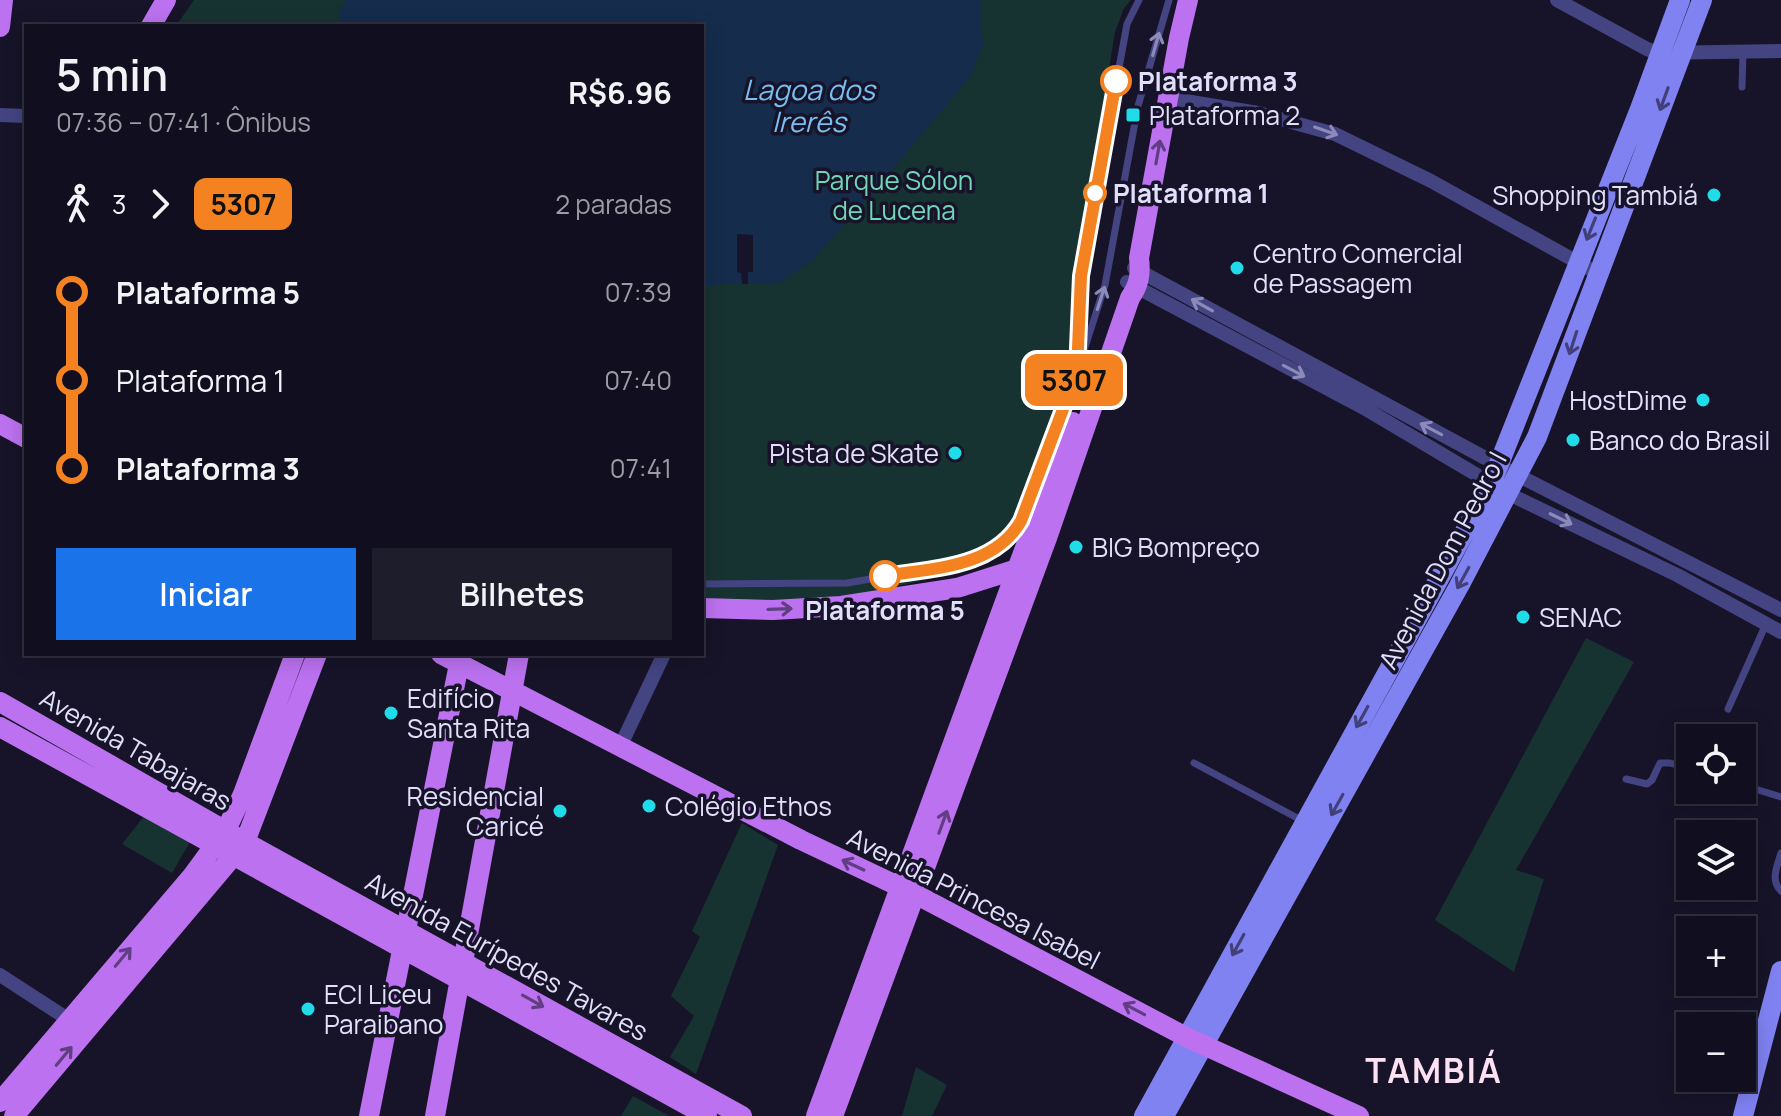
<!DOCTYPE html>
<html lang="pt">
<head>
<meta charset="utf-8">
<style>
  body { margin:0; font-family:Manrope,sans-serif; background:#1e1d2c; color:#f1f3f6; height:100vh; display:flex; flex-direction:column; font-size:30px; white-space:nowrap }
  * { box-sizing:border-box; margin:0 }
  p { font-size:26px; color:#9c9ca4 }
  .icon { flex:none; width:44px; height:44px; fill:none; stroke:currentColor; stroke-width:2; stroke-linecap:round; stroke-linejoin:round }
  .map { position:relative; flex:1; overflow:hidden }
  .panel { position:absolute; left:24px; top:24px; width:680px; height:632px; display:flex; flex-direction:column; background:#110f1f; border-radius:0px; box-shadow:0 4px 20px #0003,0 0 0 2px #302f3d }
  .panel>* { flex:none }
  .badge { padding:0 16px; border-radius:12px; font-size:28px; line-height:52px }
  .buttons { position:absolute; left:1676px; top:724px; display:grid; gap:16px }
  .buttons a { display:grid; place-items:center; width:80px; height:80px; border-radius:0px; background:#110f1f; box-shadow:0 4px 20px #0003,0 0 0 2px #302f3d; font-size:40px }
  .map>.badge { position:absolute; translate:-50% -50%; box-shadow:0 0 0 4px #fff }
  .legs { display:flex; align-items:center; gap:12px; height:88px; padding:0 32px; font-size:26px }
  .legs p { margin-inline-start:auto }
  .headline { display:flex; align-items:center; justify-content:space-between; height:136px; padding:0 32px }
  h1 { font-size:44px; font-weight:600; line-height:60px }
  .cta { display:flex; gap:16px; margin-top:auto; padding:16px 32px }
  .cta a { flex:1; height:92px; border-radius:0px; background:#1a73e8; color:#fff; font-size:32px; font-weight:600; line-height:92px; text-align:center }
  .cta a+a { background:#1e1d2c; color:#f1f3f6 }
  ul { padding:0 32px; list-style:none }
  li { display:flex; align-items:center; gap:28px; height:88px; font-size:30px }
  li i { display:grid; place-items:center; width:12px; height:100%; margin:0 10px; background:currentColor }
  li i::after { content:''; width:20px; height:20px; margin:-10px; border:6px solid; border-radius:50%; background:#110f1f }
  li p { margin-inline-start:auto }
  li:first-child i { background:linear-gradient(#0000 50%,currentColor 0) }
  li:last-child i { background:linear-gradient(currentColor 50%,#0000 0) }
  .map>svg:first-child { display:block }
</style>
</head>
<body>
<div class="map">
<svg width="1781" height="1116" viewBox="0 0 1781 1116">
  <rect width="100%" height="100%" fill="#171429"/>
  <!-- green -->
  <path fill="#173331" d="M194,0H1131L1124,8L1115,32L1081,238L1080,345L1007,543L970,570L843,598L753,601L702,598V26H176Z
    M1586,638L1634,662L1516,870L1544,879L1514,972L1435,920Z
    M145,815L190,842L172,873L122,844Z
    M742,823L778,845L696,1074L670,1057L694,1016L671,996L700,937L692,931Z
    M916,1067L947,1085L932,1116H902Z
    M633,1096L669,1116H621Z"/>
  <!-- water -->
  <path fill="#152c4c" d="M346,0H980C985,16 976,24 984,43L969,78L871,195L811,262L777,284L727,283L702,287V26H340V11Z"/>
  <!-- pier -->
  <path fill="#171429" d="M737,234L753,235V272H748V284H742L741,273L737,272Z"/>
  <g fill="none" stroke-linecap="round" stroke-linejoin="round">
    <!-- lane -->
    <path stroke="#444483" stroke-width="7" d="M1742,87L1743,51
      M1077,362L1081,276L1127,24L1139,0
      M702,584L847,583L970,562L1003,544L1013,535L1021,521L1077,372L1105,285L1138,106L1169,0
      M1728,709L1766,624
      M1194,763L1303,821
      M1626,779L1647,784L1652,780L1660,763H1670L1690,769
      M1742,785L1781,797
      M1781,853C1777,867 1770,880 1781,891"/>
    <!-- street -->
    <path stroke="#444483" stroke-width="14" d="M1557,0L1647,49L1659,53L1781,51
      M1167,98L1258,113L1335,134L1431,181L1597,273
      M0,115L26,116
      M1134,268L1500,466L1781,610
      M1127,282L1364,408L1509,494L1677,575L1781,632
      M620,747L664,654
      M0,975L77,1025"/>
    <!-- secondary -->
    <path stroke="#8082f2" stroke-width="20" d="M1144,1116L1491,484L1640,109L1680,0
      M1164,1116L1459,586L1537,437L1702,0
      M1743,1116L1781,971"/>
    <!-- primary -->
    <path stroke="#bc72f0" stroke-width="20" d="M151,26L166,0
      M0,27L3,0
      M0,424L26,438
      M702,608L773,610L841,606L957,588L1017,569L1073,422
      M441,654L801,840L917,895L1188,1038L1359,1116
      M0,702L245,842L742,1116
      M0,727L707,1116
      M0,1102L193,875L226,830L243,794L295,654
      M14,1116L245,842L317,654
      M369,1116L461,654
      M435,1116L519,654
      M816,1116L1017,569
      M833,1116L1047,538L1130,298C1139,285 1141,274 1139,258L1179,38L1188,0"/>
  </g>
  <!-- one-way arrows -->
  <defs><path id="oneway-shaft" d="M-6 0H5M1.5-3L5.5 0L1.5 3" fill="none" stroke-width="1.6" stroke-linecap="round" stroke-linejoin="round" transform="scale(2)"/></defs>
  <g stroke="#8b8ab9">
    <use href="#oneway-shaft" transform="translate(1156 44) rotate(-74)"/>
    <use href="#oneway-shaft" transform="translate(1326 131) rotate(19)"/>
    <use href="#oneway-shaft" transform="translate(1101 298) rotate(-72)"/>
    <use href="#oneway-shaft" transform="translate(1202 305) rotate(-151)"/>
    <use href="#oneway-shaft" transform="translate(1294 371) rotate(28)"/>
    <use href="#oneway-shaft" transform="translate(1431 429) rotate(-152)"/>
    <use href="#oneway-shaft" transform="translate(1561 519) rotate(26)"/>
  </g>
  <g stroke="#414079">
    <use href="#oneway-shaft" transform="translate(1664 99) rotate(110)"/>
    <use href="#oneway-shaft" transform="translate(1591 229) rotate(112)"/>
    <use href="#oneway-shaft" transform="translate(1573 343) rotate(108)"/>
    <use href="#oneway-shaft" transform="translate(1463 578) rotate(119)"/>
    <use href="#oneway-shaft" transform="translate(1362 717) rotate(119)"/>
    <use href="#oneway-shaft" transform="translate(1337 805) rotate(119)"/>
    <use href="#oneway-shaft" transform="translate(1238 945) rotate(119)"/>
  </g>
  <g stroke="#613e83">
    <use href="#oneway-shaft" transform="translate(1158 152) rotate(-80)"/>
    <use href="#oneway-shaft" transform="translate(780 609) rotate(-2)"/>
    <use href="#oneway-shaft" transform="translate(943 822) rotate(-70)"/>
    <use href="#oneway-shaft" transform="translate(853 865) rotate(-155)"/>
    <use href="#oneway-shaft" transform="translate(123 957) rotate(-50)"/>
    <use href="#oneway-shaft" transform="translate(533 1001) rotate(29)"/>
    <use href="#oneway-shaft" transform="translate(1134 1009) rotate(-152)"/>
    <use href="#oneway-shaft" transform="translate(64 1056) rotate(-50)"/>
  </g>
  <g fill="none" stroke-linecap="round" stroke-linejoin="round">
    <defs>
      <path id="line-1" d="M885,576C933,568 994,568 1021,521L1077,372L1081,276L1116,81"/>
    </defs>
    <!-- line-1 casing -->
    <use href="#line-1" stroke="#fff" stroke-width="18"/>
    <!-- line-1 -->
    <use href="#line-1" stroke="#f58220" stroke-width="12"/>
  </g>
  <!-- markers -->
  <g fill="#fff" stroke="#f58220" stroke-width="4">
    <circle cx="1116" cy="81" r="14"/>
    <circle cx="1095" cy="193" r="10"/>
    <circle cx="885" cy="576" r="14"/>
  </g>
  <g fill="#1fdce8" stroke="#171429" stroke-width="3">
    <rect x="1125" y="107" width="16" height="16" rx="4"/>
    <circle cx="1714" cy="195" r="8"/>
    <circle cx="1237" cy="268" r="8"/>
    <circle cx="1703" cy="400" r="8"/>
    <circle cx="1573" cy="440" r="8"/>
    <circle cx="955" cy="453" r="8"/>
    <circle cx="1076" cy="547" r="8"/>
    <circle cx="1523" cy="617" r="8"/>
    <circle cx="391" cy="713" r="8"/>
    <circle cx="649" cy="806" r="8"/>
    <circle cx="560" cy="811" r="8"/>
    <circle cx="308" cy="1009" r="8"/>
  </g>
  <g text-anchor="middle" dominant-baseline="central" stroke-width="7" stroke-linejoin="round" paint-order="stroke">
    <!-- stop labels -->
    <g font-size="26" font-weight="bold" fill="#e2dffc" stroke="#171429" text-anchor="start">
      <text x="1138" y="81">Plataforma 3</text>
      <text x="1113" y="193">Plataforma 1</text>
      <text x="885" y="610" text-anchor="middle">Plataforma 5</text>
    </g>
    <!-- poi labels -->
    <g font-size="26" fill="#e2dffc" stroke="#171429" text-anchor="start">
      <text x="1149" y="115">Plataforma 2</text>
      <text x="1698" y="195" text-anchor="end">Shopping Tambiá</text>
      <text x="1253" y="253">Centro Comercial<tspan x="1253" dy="30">de Passagem</tspan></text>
      <text x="1687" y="400" text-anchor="end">HostDime</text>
      <text x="1589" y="440">Banco do Brasil</text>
      <text x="939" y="453" text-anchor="end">Pista de Skate</text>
      <text x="1092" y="547">BIG Bompreço</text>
      <text x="1539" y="617">SENAC</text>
      <text x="407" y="698">Edifício<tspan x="407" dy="30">Santa Rita</tspan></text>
      <text x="544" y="796" text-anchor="end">Residencial<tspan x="544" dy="30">Caricé</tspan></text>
      <text x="665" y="806">Colégio Ethos</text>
      <text x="324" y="994">ECI Liceu<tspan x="324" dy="30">Paraibano</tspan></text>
    </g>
    <!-- park labels -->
    <g font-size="26" fill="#71d6b9" stroke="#171429">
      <text x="894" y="180">Parque Sólon<tspan x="894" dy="30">de Lucena</tspan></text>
    </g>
    <!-- street labels -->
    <g font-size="26" fill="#e2dffc" stroke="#171429">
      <text transform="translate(1442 560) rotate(-62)">Avenida Dom Pedro I</text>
      <text transform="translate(136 749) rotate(30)">Avenida Tabajaras</text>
      <text transform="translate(974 898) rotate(27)">Avenida Princesa Isabel</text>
      <text transform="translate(507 956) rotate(29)">Avenida Eurípedes Tavares</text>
    </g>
    <!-- water labels -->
    <g font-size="28" font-style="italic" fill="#78bef1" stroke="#171429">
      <text x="809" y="89">Lagoa dos<tspan x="809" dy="32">Irerês</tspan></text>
    </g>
    <!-- district labels -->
    <g font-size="34" font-weight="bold" letter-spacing="2" fill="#fce1f3" stroke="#171429">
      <text x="1434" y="1070">TAMBIÁ</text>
    </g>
  </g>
</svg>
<div class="buttons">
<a><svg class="icon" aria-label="locate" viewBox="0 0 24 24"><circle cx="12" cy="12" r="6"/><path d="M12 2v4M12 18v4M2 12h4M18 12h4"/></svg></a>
<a><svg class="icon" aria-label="layers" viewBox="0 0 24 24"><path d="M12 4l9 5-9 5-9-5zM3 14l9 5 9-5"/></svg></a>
<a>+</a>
<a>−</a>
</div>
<b class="badge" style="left:1074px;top:380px;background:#f58220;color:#111">5307</b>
<section class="panel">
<div class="headline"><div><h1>5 min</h1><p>07:36 – 07:41 · Ônibus</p></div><b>R$6.96</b></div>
<div class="legs"><svg class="icon" aria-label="walk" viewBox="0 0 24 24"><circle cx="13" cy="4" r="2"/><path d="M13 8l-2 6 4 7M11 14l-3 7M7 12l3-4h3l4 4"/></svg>3<svg class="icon" aria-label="forward" viewBox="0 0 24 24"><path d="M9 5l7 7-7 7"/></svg><b class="badge" style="background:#f58220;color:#111">5307</b><p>2 paradas</p></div>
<ul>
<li><i style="color:#f58220"></i><b>Plataforma 5</b><p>07:39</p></li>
<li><i style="color:#f58220"></i><span>Plataforma 1</span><p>07:40</p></li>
<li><i style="color:#f58220"></i><b>Plataforma 3</b><p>07:41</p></li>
</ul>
<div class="cta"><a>Iniciar</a><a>Bilhetes</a></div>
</section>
</div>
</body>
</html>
